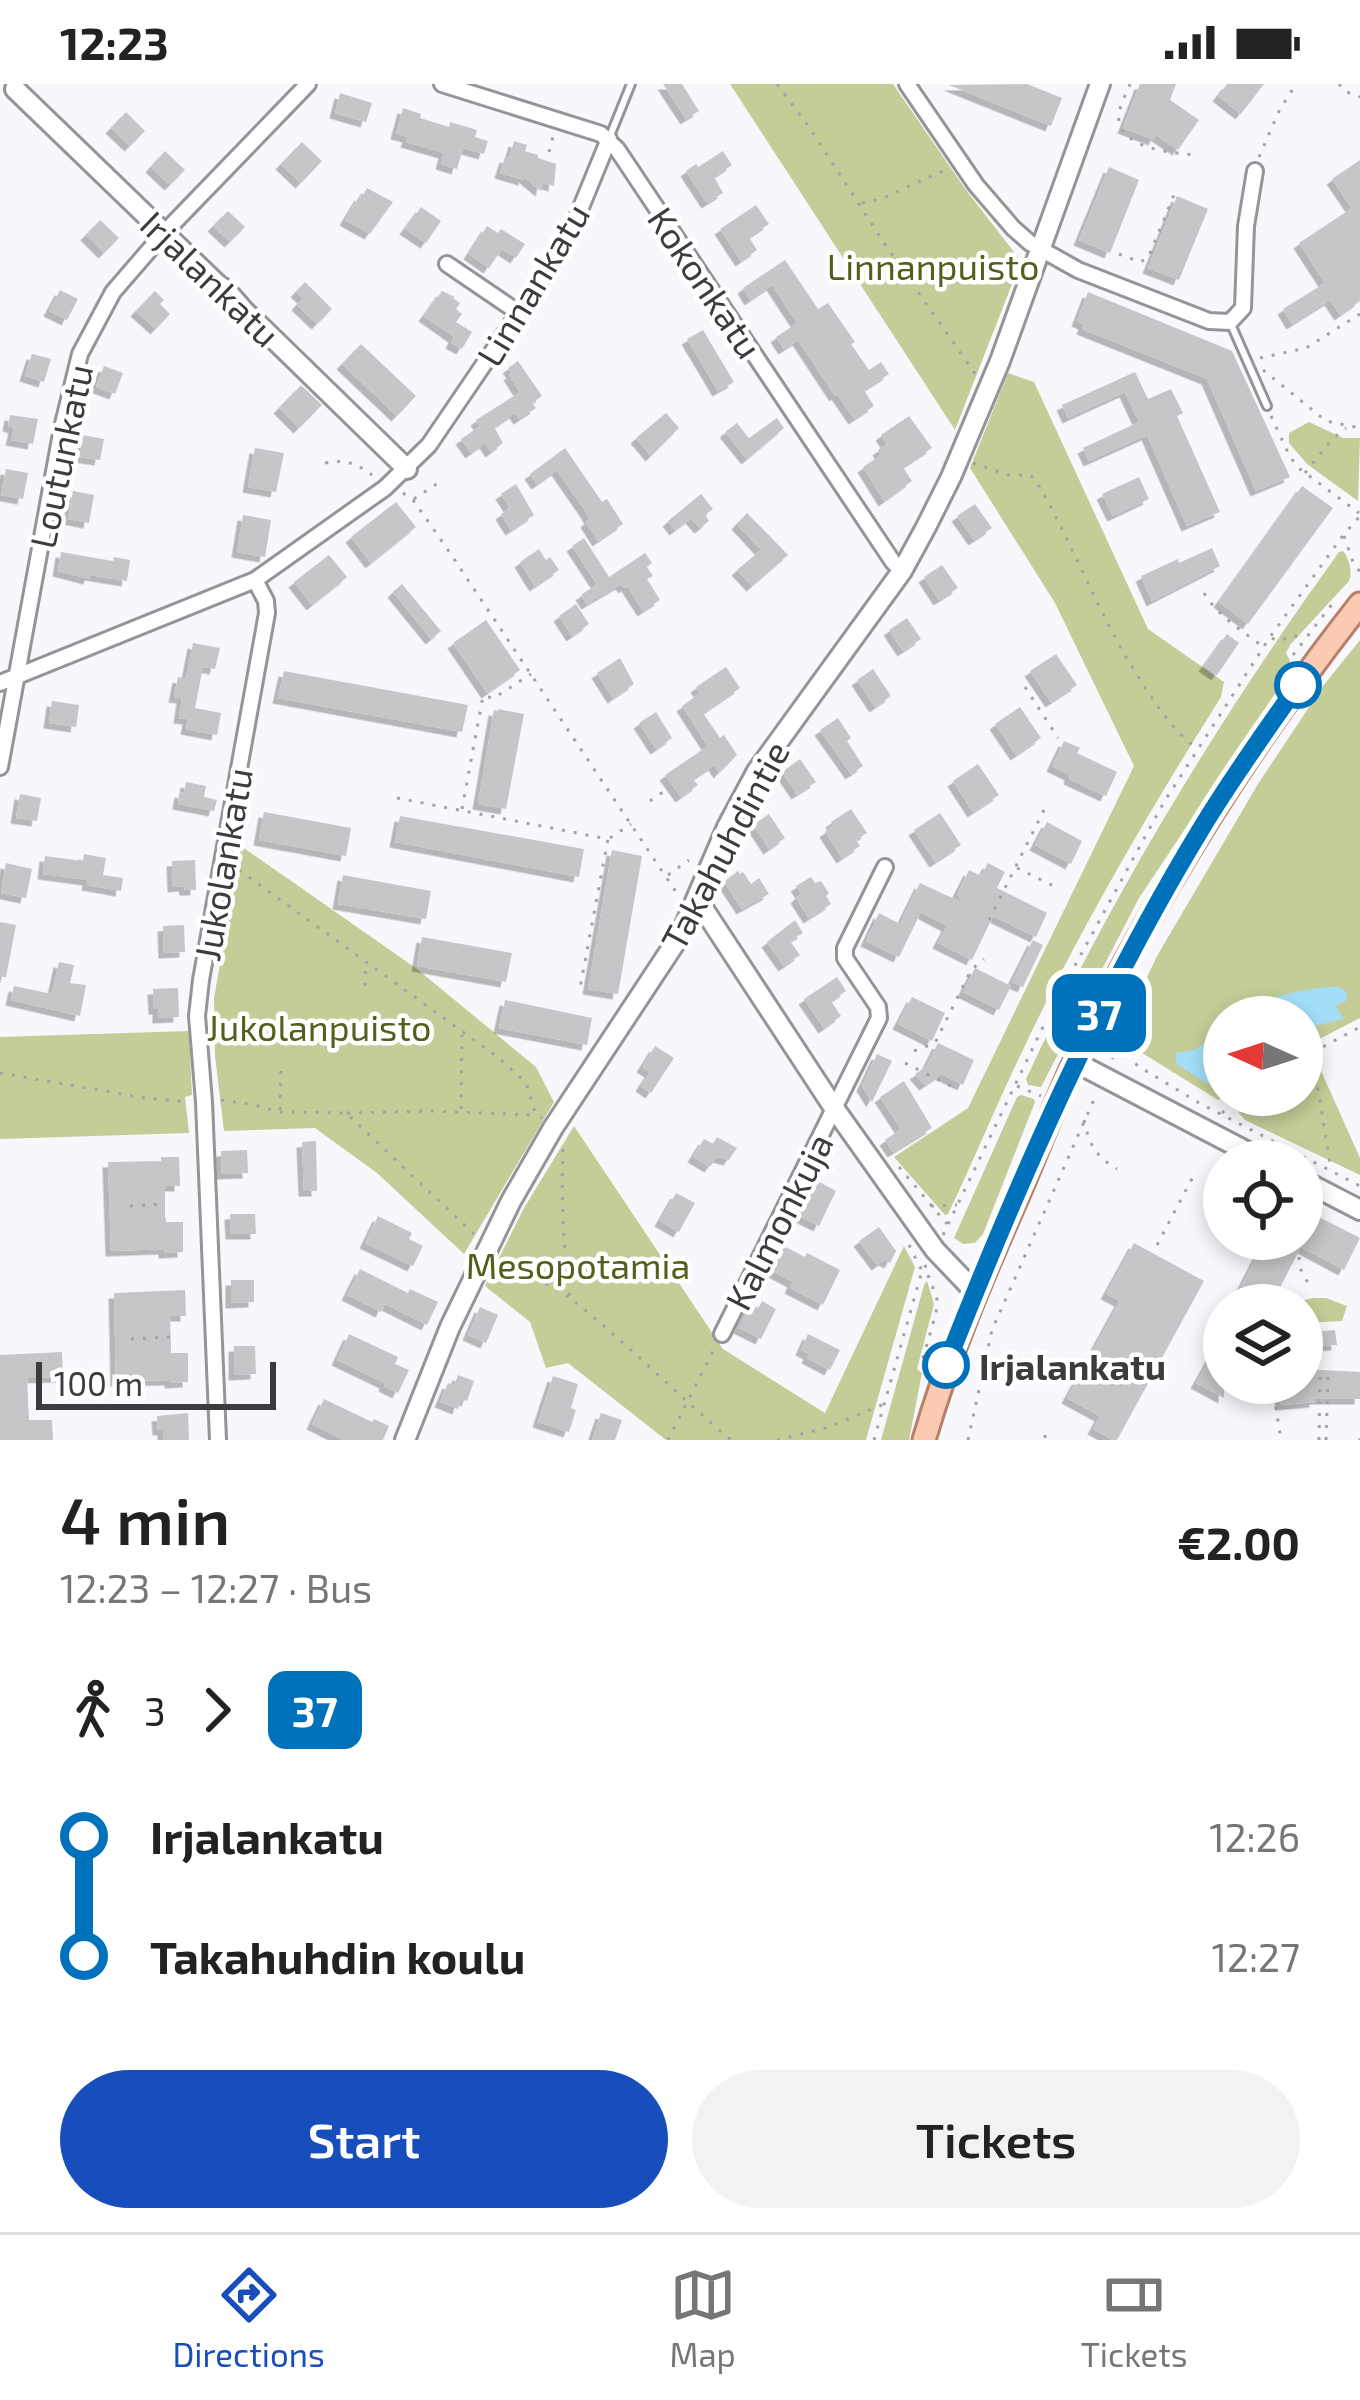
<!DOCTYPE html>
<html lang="en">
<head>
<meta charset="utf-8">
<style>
  body { margin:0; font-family:"Exo 2",sans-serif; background:#f2f2f2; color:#222; height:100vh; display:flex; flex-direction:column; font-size:45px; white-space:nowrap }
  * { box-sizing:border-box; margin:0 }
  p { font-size:39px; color:#767676 }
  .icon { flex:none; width:66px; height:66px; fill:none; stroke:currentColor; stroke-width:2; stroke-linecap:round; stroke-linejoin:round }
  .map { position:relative; height:1356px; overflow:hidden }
  .panel { display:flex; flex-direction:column; background:#fff; flex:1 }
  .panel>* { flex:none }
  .badge { padding:0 24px; border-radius:18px; font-size:42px; line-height:78px }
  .needle { width:78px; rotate:273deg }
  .buttons { position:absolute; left:1203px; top:912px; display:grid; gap:24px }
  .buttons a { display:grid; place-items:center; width:120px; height:120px; border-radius:50%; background:#fff; box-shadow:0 6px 18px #0003; font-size:60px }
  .scale { position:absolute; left:36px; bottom:30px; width:240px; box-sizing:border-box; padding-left:12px; border:6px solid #3c3c3e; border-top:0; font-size:33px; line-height:42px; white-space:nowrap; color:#3c3c3e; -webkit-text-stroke:9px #fff; paint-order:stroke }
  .map>.badge { position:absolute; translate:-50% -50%; box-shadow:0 0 0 6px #fff }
  .legs { display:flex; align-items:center; gap:18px; height:132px; padding:0 60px; font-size:39px }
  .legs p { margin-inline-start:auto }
  .head { display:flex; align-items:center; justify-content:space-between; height:204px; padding:0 60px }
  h1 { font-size:66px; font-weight:600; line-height:90px }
  .cta { display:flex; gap:24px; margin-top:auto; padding:24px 60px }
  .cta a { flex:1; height:138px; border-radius:72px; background:#184ebb; color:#fff; font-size:48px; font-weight:600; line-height:138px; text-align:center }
  .cta a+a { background:#f2f2f2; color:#222 }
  ul { padding:0 60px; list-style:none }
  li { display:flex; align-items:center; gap:42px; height:120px; font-size:45px }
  li i { display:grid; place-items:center; width:18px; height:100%; margin:0 15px; background:currentColor }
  li i::after { content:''; width:30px; height:30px; margin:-15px; border:9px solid; border-radius:50%; background:#fff }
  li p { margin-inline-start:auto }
  li:first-child i { background:linear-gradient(#0000 50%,currentColor 0) }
  li:last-child i { background:linear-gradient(currentColor 50%,#0000 0) }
  .status { display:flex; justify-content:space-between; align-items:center; height:84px; padding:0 60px; background:#fff; direction:ltr }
  .status svg { height:33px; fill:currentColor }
  .dock { display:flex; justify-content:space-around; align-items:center; height:168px; border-top:3px solid #e0e0e0; background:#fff; font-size:33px; color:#767676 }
  .dock a { display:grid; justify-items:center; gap:6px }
  .dock .selected { color:#184ebb }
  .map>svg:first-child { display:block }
</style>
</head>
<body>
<div class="status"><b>12:23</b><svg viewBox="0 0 49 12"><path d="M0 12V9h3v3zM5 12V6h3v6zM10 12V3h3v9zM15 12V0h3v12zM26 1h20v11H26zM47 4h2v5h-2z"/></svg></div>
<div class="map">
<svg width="1360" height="1356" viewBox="0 0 1360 1356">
  <defs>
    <filter id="shadow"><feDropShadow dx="-5.5" dy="5.5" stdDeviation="0" flood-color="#0004"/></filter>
  </defs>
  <rect width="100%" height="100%" fill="#f8f8fc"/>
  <!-- green -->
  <path fill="#c4cc98" d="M730,0H893L966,106L1021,177L955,346Z
    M1008,289L1034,298L1148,545L1224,598L1221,613C1148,729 1078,848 1020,972C995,1024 973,1078 948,1130L945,1131L894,1073L968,1024L1134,682L1055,519L970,384Z
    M1309,338L1343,354H1360L1358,417L1307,380L1289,359V349Z
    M1343,467C1349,474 1353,488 1349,497L1290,561L1286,569L1290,577L1279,604L1139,814L1041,1003L1028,1001L1026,995C1114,807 1218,636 1339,468Z
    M1360,556V934L1302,964V933H1224V1011H1227L1218,1016L1126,959L1124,942L1157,872L1258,700L1323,602Z
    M241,762L417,885L536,983L554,1018L464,1170L377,1089L315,1044L224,1047L215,972L214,914Z
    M189,947L192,1011L185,1013L189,1049L0,1055V953Z
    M1318,980L1360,1074V1091L1245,1036L1239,1029L1241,1022L1261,1011H1302V989Z
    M1021,1011L1034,1015L1035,1018L983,1150L975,1159L963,1160L954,1154L1017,1013Z
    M574,1042L723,1265L825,1329L904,1162L915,1183L866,1356H666L568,1279L546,1284L530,1238L485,1202L524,1124Z
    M927,1197L934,1220L917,1285L922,1289L909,1356H881L924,1201Z
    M1313,1214H1326L1347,1222L1342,1237L1302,1239L1301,1217Z"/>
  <!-- water -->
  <path fill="#a3def8" d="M1328,903H1339L1347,908L1346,917L1335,922L1344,935L1314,942L1302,955V933H1247C1267,910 1299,907 1328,903Z
    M1224,944V998L1208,1000L1176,980V969L1195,966Z"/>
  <!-- building -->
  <path fill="#c6c6c9" filter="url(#shadow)" d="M663,0H682L699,27L686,35Z
    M1027,0L1062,14L1051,42L949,1Z
    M1140,0H1176L1170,16L1199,36L1178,66L1156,51L1154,56L1123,44Z
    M1227,0H1264L1241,30L1218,12Z
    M340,9L372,19L366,38L335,29Z
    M403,24L421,30L420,34L449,43L450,38L477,46L475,53L488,57L484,70L463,64L457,85L441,80L444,69L406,58L408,53L396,50Z
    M126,28L145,47L130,62L111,44Z
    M514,57L527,61L525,67L538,71V74L556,80L554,102L543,99L541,107L524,93V96L500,89L505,73L509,74Z
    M302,58L322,77L301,99L281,80Z
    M165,67L185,86L170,101L151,83Z
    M723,67L732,81L714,93L723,109L707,119L686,87L696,80L698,83Z
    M1360,76V217L1340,231L1330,216L1292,240L1283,225L1325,199L1299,159L1352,124L1332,95Z
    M1109,83L1139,96L1110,169L1079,156Z
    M367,104L393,118L370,150L345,136L360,111L362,113Z
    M1177,112L1208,125L1179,196L1148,184Z
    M756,121L769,140L749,153L757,166L741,177L720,145Z
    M421,123L441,137L426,159L405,145Z
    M228,127L245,143L230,158L213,142Z
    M100,136L119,154L104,169L86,151Z
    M487,142L498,149L501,145L525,160L516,174L502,165L489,184L469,170Z
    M785,176L818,225L828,219L855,258L851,260L869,286L881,278L889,290L864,306L874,322L854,335L837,310L835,312L798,256L784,265L776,253L797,239L772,201L750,216L743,204Z
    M305,198L332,225L317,240L297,221L303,214L296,208Z
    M60,206L78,215L67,236L49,227Z
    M155,207L164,216L160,220L170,230L156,245L136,227Z
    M442,207L455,213L453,214L460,219L456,225L462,230L456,238L472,248L462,265L451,259L454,253L424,232Z
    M1088,208L1232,267L1290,393L1256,407L1207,295L1082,245L1084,240L1077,237Z
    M703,246L734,298L718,307L687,255Z
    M361,260L416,312L397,332L342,280Z
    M32,270L51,275L44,298L25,292Z
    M518,277L542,312L532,319L536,324L519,335L515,329L494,343L503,359L491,368L485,359L471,369L461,355L480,342L476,336L520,308L509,291L512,289L508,284Z
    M104,282L123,289L115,310L96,303Z
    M1135,288L1148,315L1171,305L1183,329L1177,332L1220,428L1187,442L1147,351L1089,377L1083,364L1139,338L1125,308L1068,334L1062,321Z
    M301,301L322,321L299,344L279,324Z
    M666,329L679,344L651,372L636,354Z
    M10,331L38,335L33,360L11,356L14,344L8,342Z
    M909,332L932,364L903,383L912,397L884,417L863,383L881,371L878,366L887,360L881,351Z
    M777,334L784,344L747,375L725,348L737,339L749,354Z
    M83,351L104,355L100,376L79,373Z
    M255,364L284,369L276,408L248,403Z
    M565,364L602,418L607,415L623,440L598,457L586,438L590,435L586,428L557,386L537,400L530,390Z
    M6,385L28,389L23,415L1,411Z
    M1139,393L1149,415L1113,432L1102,410Z
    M516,400L534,431L511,446L501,430L510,424L501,410Z
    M1302,402L1333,424L1248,540L1219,518Z
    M73,407L94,411L89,439L68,435Z
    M701,410L713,425L705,431L709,437L700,444L691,434L675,446L668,437Z
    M396,418L416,443L371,479L351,453Z
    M975,420L992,444L974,456L957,432Z
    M747,429L788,471L752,502L737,486L761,466L737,440Z
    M243,431L271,436L265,473L237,468Z
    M584,454L609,493L645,469L652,479L647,483L653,492L647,495L660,516L643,527L627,502L624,504L621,500L587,520L581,511L597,500L572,462Z
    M1212,464L1220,482L1152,517L1141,492L1178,475L1179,479Z
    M539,465L546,476L550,473L559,486L535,502L520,478Z
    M61,468L113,477L114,473L130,476L127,497L90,491L89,495L58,487Z
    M329,471L347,493L312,521L294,498Z
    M942,481L958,504L939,516L924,493Z
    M402,500L441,547L431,555L393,508Z
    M576,520L589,540L572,552L559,532Z
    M907,534L921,555L903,567L889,546Z
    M486,536L520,586L487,609L453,559Z
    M1227,550L1239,559L1217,591L1204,582Z
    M193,559L220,564L215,585L203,583L195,624L221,629L217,651L186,645L188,635L179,634L182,614L174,613L178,593L186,595Z
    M1056,570L1077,601L1051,618L1030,587Z
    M620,574L634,600L613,614L597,589Z
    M726,583L740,604L703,629L720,654L724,651L737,671L719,689L714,681L693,695L698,701L681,713L665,691L708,662L682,622L700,609L696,603Z
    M873,585L891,612L875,623L857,596Z
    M284,587L468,621L462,648L278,614Z
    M52,617L79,621L76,643L49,639Z
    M1020,623L1041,654L1016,671L995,640Z
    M498,625L524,630L506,725L478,720L494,626L499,627Z
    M656,628L672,654L656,665L639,639Z
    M838,634L851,654L847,657L863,682L851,690L820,646Z
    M1064,657L1080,664L1077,669L1117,688L1106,712L1069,695L1070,691L1052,682Z
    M800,675L816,698L797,710L782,688Z
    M978,680L999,711L973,728L953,697Z
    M186,698L206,702L204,713L217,716L214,727L178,720L180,708L184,709Z
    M20,710L41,714L37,737L16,734Z
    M851,725L867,749L856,756L860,762L842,774L825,748L833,742L831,738Z
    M264,728L351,744L346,772L259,756Z
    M940,729L961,761L935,778L914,746Z
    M769,730L785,754L769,765L753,741Z
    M400,732L584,765L579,793L395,758Z
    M1047,738L1082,757L1071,780L1035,761Z
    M612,766L642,772L618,910L588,905Z
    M84,770L106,774L103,791L123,794L121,807L87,801L88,796L43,790L45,772L83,777Z
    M195,776L196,806H185L184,802L173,803L172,777Z
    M6,779L32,785L26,814L1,809Z
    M988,779L1005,788L997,804L1047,829L1036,853L993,832L972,876L938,859L947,842L921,828L899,873L866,857L879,829L900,840L920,799L963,819L957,810L969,786L981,792Z
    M738,787L740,790L743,788L751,800L759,794L769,810L742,825L725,799L726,796Z
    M343,791L431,807L426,835L338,820Z
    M811,793L815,799L821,797L829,809L826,812L831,820L809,834L796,814L801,809L796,802Z
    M795,836L803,849L790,857L800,871L784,882L767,858Z
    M0,838L16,841L6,893H0Z
    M184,841L185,868L164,869L163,842Z
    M422,853L512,869L506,898L417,882Z
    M1033,856L1043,861L1023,903L1012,898Z
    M59,878L74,881L70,899L86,901L80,932L11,916L14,902L52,910Z
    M975,884L1011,902L999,926L963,908Z
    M837,893L846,907L831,917L841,932L824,944L804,915Z
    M178,904L179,933L158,934V925H154L153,905Z
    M912,913L945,929L932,957L898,940Z
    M505,916L592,934L587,961L499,944Z
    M938,959L974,976L963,1001L941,990L925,1001L915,990L926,983Z
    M655,962L674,974L651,1009L641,1002L650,988L642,983Z
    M877,970L892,977L872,1018L862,1002Z
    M904,997L932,1044L893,1068L885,1056L901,1045L880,1013Z
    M717,1053L737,1064L729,1076L717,1073L710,1083L693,1073L704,1055L713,1060Z
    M316,1057L317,1107H304L302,1058Z
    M247,1066L248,1089L222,1090L221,1067Z
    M161,1073H179L180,1102H165V1131L166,1138H183V1168L164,1169V1165L111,1167L108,1078L161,1077Z
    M812,1094L836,1107L819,1142L795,1130Z
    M676,1109L695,1119L679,1148L660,1137Z
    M230,1130H255L256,1150H231Z
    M1313,1130L1360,1154L1344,1186L1301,1163L1271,1221H1232L1260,1166L1266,1169L1273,1155H1302Z
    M378,1132L412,1149L409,1155L423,1162L413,1182L365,1159Z
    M879,1143L896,1167L890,1179L884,1176L877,1181L859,1157Z
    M1134,1159L1204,1197L1117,1356H1113L1093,1345L1100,1332L1067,1314L1120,1217L1106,1210Z
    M780,1160L805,1173L807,1169L840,1186L823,1221L790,1204L793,1198L768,1185Z
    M360,1185L408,1209L410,1205L438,1218L427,1241L385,1220L381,1228L347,1211Z
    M231,1196H254V1218L231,1219Z
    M185,1206L186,1232H170L171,1262V1269H188V1298L170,1299V1296L116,1297L114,1209Z
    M762,1217L776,1225L761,1255L739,1244L750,1221L758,1225Z
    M480,1223L498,1231L486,1259L468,1251Z
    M1335,1246L1337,1261L1302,1263V1249Z
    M349,1250L398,1273L395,1280L409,1286L398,1309L384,1302L385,1299L337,1276Z
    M808,1250L840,1266L830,1286L807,1274L809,1270L801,1266Z
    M234,1262H255L256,1290L234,1291Z
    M1214,1267L1224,1273V1314L1196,1299Z
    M62,1268L63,1293L27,1294L29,1336H52L53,1356H0V1271Z
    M1302,1285L1360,1288V1315H1315V1318L1281,1321L1279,1299H1302Z
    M458,1291L474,1297L467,1317L461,1315L458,1325L440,1318L448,1299L454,1301Z
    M553,1292L578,1300L571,1324L576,1326L569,1348L538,1338Z
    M324,1315L372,1338L374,1335L389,1342L383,1356H344L312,1340Z
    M188,1329L189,1356H163V1346H158L157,1332Z
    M601,1329L622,1336L615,1356H592Z"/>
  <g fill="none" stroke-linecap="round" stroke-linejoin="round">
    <defs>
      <path id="lane" d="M610,52L631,0
        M1230,238L1267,322"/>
      <path id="street" d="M442,0L601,50L617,65L893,478L902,487
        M907,0L976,101L1013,144L1030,159L1078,186L1209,237L1230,238L1243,224L1246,142L1255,87
        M447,180L519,229
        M0,599L255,496L385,404L429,361L558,171L577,133L609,55
        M0,683L62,344L80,270L113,208L164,149L308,0
        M722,1250L879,934L878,923L845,874V864L885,783
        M218,1356L204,1018L197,932L201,896L267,529L266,517L255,496"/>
      <path id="secondary" d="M15,5L217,200C234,210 237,223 254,236L407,385
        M697,815L834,1024L935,1166L975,1208
        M1075,978L1265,1077
        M1302,1096L1360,1126
        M405,1356L450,1243L511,1117L553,1044L681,850L727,743L757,687L902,487L926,443L951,393L1000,277L1100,0"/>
      <path id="primary" d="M924,1356C949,1270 983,1191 1019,1109C1038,1065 1055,1019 1076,975C1154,813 1249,661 1360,520"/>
    </defs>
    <!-- lane casing -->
    <use href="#lane" stroke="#949598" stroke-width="12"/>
    <!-- street casing -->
    <use href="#street" stroke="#949598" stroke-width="20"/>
    <!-- secondary casing -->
    <use href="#secondary" stroke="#949598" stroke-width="24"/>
    <!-- primary casing -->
    <use href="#primary" stroke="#b68168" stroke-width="27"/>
    <!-- path -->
    <path stroke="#a3a3a6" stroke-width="3" stroke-dasharray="3 9" stroke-linecap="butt" d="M777,0L809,43L888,165L976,291
      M1130,0C1126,10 1117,26 1119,37C1123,65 1174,69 1195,71
      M1339,0L1344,7L1360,13
      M549,68L554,49
      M1259,73L1279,27L1296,0
      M862,119L881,115L947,85
      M1119,170L1140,178L1148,174L1174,111
      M1260,274L1306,264L1360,230
      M1263,286L1326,337L1360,344
      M1271,332L1290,373L1300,385L1359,429
      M325,379C345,375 356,379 372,391
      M973,379L1008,391H1030L1035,395C1074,461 1099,533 1141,597C1156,621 1173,646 1195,663
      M1305,389L1332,355L1346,344
      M403,409L413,416L446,463L678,811
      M414,415L438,399
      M1344,452L1353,478L1360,488
      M1204,509C1218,532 1241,546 1262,562
      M1272,554L1277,557L1295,552L1302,555
      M1293,571L1336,515
      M1025,603L1058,654
      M397,714L608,755L579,909
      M650,717L666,706
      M462,725L483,612L494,614L531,590
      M610,754L631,740
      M1017,784L1058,804
      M239,786L499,974L526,999L536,1031L542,1034
      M668,791L689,776
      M989,836L1047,720
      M365,902L366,880
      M1118,963L1138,982L1199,1019L1360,1102
      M914,967L935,959L971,886L984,875
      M1312,968L1331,1086
      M1302,974L1360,943
      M1112,975C1118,963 1116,956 1119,944C1122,930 1128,918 1134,905
      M905,979L951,1002
      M0,989L145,1014L188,1018
      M1017,1002L1041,1012
      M221,1016L250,1020L280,1028L346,1029L474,1150
      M461,1025L462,951
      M280,1026L281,978
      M347,1029L431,1027L536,1031
      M1222,1029L1242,1011
      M1084,1036C1089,1060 1095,1072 1117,1085
      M563,1065C561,1115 563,1164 570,1214C626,1258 676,1310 731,1356
      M899,1083L947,1140
      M130,1122L166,1120
      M931,1122L957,1121
      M943,1151L1054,920L1164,718L1270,553L1344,450L1360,432
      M909,1161L922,1187L929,1193L937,1215L936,1229L921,1281
      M1157,1161L1196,1087
      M1299,1173L1300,1184L1308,1199
      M504,1175L569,1213
      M131,1255L171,1253
      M1272,1299L1281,1356
      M1045,1351V1356
      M668,1356L716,1261
      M777,1356L826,1344L882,1321
      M874,1356L922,1187L927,1180
      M968,1356L992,1246L1096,1011
      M1319,1356L1320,1290
      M1326,1356L1328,1291
      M1359,1356L1360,1355"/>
    <!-- lane -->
    <use href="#lane" stroke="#fff" stroke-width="6"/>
    <!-- street -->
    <use href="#street" stroke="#fff" stroke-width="14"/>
    <!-- secondary -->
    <use href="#secondary" stroke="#fff" stroke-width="18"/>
    <!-- primary -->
    <use href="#primary" stroke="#facab2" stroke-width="21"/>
  </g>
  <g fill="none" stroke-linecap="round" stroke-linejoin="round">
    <defs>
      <path id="line-1" d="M946,1281C1018,1098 1099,913 1201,745C1231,695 1265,648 1298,601"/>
    </defs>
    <!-- line-1 casing -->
    <use href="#line-1" stroke="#fff" stroke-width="27"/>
    <!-- line-1 -->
    <use href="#line-1" stroke="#0072bc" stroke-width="18"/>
  </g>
  <!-- markers -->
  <g fill="#fff" stroke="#0072bc" stroke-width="6">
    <circle cx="1298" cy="601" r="21"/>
    <circle cx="946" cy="1281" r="21"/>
  </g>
  <g text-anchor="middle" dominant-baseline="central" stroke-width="9" stroke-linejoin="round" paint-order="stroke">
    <!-- park labels -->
    <g font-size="36" fill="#565e1c" stroke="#fff">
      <text x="933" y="181">Linnanpuisto</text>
      <text x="319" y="942">Jukolanpuisto</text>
      <text x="578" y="1180">Mesopotamia</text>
    </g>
    <!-- street labels -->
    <g font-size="36" fill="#3c3c3e" stroke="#fff">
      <text transform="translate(211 194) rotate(44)">Irjalankatu</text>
      <text transform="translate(706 198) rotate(56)">Kokonkatu</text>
      <text transform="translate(532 200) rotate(-59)">Linnankatu</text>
      <text transform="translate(60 372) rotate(-78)">Loutunkatu</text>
      <text transform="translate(724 761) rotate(-62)">Takahuhdintie</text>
      <text transform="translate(222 780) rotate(-80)">Jukolankatu</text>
      <text transform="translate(778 1137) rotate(-63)">Kalmonkuja</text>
    </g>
    <!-- stop labels -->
    <g font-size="36" font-weight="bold" fill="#3c3c3e" stroke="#fff" text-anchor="start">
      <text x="979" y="1281">Irjalankatu</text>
    </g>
  </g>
</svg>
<div class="buttons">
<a><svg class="needle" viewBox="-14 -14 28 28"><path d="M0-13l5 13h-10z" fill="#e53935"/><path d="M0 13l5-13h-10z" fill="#767676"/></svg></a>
<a><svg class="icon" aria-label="locate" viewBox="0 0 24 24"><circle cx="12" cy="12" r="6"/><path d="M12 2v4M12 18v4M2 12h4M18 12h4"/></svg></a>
<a><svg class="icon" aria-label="layers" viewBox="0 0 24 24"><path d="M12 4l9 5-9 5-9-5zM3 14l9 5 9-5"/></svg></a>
</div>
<div class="scale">100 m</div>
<b class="badge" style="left:1099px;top:929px;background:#0072bc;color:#fff">37</b>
</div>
<section class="panel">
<div class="head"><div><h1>4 min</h1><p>12:23 – 12:27 · Bus</p></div><b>€2.00</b></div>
<div class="legs"><svg class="icon" aria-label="walk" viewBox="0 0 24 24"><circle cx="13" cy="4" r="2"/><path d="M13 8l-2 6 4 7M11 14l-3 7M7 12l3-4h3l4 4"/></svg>3<svg class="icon" aria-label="forward" viewBox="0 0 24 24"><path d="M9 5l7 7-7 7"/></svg><b class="badge" style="background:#0072bc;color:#fff">37</b></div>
<ul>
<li><i style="color:#0072bc"></i><b>Irjalankatu</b><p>12:26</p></li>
<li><i style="color:#0072bc"></i><b>Takahuhdin koulu</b><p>12:27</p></li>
</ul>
<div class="cta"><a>Start</a><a>Tickets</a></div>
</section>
<nav class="dock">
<a class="selected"><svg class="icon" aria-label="directions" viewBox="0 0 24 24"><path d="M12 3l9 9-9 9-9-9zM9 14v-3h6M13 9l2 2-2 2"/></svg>Directions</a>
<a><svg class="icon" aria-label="map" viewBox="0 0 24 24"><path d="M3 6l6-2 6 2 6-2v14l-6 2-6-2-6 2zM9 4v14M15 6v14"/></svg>Map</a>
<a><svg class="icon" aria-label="tickets" viewBox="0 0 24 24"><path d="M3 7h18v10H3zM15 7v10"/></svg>Tickets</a>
</nav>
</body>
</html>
